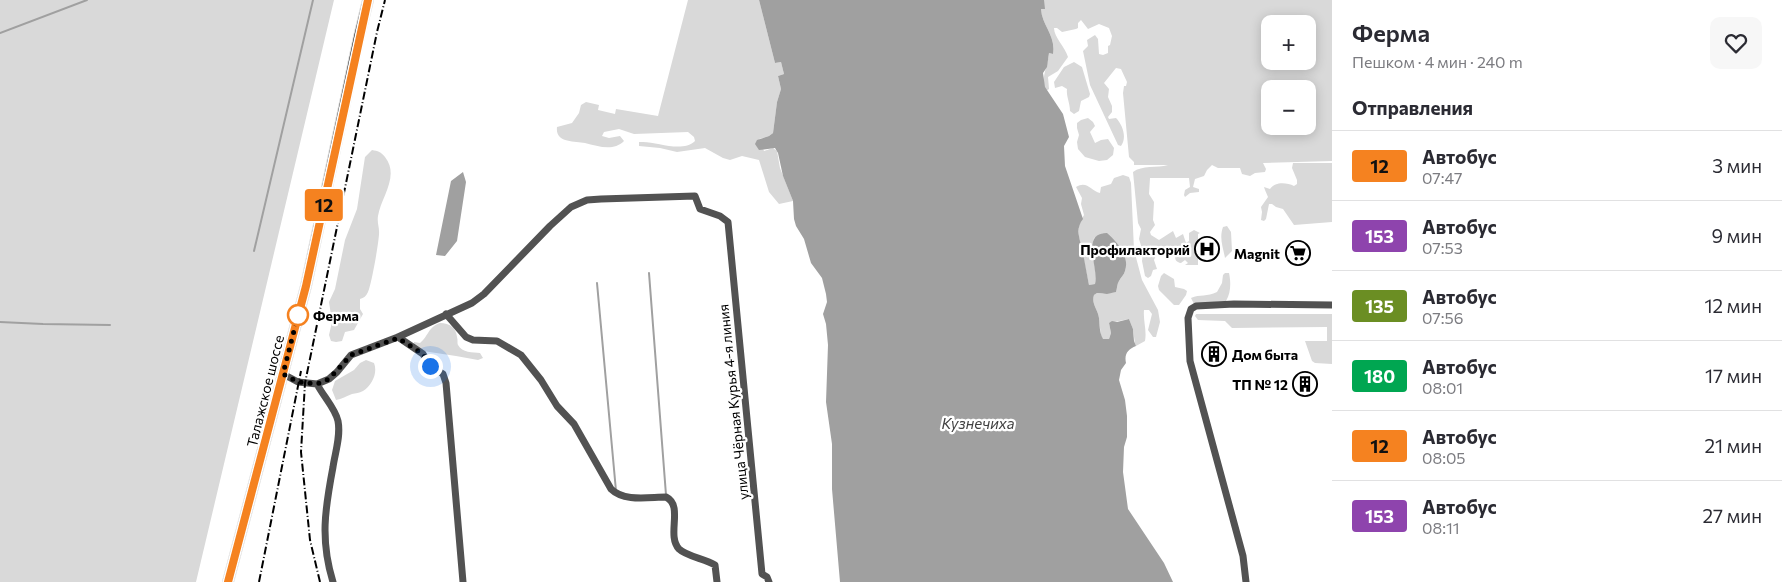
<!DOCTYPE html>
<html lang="ru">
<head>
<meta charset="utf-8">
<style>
  body { margin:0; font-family:Commissioner,sans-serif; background:#f7f7f7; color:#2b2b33; height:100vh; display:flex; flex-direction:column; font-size:19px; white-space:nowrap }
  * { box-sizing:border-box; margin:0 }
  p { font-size:16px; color:#7c7c81 }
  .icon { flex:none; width:28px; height:28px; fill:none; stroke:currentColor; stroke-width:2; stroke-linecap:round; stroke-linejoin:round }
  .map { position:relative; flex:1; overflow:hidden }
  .drawer { display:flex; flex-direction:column; background:#fff; width:450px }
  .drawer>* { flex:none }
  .badge { padding:0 10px; border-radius:4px; font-size:18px; line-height:32px }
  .tools { position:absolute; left:1261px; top:15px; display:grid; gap:10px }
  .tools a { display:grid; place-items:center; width:55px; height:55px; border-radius:10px; background:#fff; box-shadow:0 2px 12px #0003; font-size:25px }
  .you { position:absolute; width:25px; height:25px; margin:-12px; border:4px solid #fff; border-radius:50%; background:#1a73e8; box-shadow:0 0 0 8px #1a73e833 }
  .map>.badge { position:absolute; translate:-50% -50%; box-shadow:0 0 0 2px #fff }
  h2 { padding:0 20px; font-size:19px; line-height:45px }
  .round { display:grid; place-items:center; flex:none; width:52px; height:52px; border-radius:10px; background:#f7f7f7 }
  .summary { display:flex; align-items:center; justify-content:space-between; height:85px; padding:0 20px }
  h1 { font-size:24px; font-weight:600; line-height:38px }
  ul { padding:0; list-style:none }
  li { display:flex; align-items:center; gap:15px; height:70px; padding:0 20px; border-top:1px solid #e1e1e2 }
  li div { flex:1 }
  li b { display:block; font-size:19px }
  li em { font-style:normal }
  li .badge { min-width:55px; font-weight:700; text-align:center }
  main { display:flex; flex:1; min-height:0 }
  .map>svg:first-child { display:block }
</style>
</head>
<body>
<main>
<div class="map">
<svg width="1332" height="582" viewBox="0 0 1332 582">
  <rect width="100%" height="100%" fill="#fff"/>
  <!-- green -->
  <path fill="#d9d9d9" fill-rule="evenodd" d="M0,0H334L196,582H0Z
    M688,0H759L775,63L781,62L784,74L778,76L781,89L777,102L773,133L769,136L759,139L764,151L773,148L777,151L780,168L793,201L779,204L769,192L759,160L742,156L730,160L723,158L705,148L677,152L660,148L639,146V142H643C658,142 682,153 695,141L694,137L688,132L634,134L619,129L604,132L602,136L609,138L620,136L624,141C613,152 598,146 585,143C575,141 555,143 557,127L572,123L579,113L581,105L586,102L599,105L598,110L615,114L616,109L658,116Z
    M1044,0H1332V161L1263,163L1266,169L1265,172L1255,173L1250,176L1242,174L1240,168H1218L1212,165L1207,170L1204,176L1195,179L1193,187L1199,189V192L1190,193L1185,197L1184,195L1185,190L1190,187L1189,178H1150L1149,194L1154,202L1153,220L1155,225L1150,232L1151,235L1159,240L1173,231L1176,238L1183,234L1186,243L1189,241V233L1194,230L1200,233L1198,234V265H1185L1188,263L1185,260L1181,263C1172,261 1176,255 1176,248L1171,246L1158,251L1154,260L1157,269L1153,270L1151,276L1148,278L1145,276L1142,261L1143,252L1139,239L1141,229L1138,223L1133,172C1142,165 1157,168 1168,165H1134V162L1129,157L1123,93L1124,86H1126L1127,82L1121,69L1116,68L1104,83L1109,89L1108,97L1112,106V112L1108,117L1109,119L1116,118C1123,125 1127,138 1121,146L1118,145L1090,85L1083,51L1088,46L1087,40L1095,35L1098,39L1099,54L1103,55L1108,53V46L1110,45L1112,36L1109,28L1099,24L1088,29L1081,20L1078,23V28L1076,29L1062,32L1057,28H1054C1054,37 1065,47 1068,57L1058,71L1048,77L1049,89L1046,91C1040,77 1048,67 1049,53L1053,54C1056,35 1042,26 1041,9H1044ZM1270,24H1308V61H1270ZM1270,89H1308V126H1270Z
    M1074,62L1082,67L1090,94L1089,97L1081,101L1079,111L1074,114L1070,111C1070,103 1066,96 1067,89L1062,86L1055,88L1054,82L1064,67Z
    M1088,118L1093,122L1095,126L1090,132L1095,143L1101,140L1108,139L1114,148L1113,155L1107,160L1099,161L1085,157L1078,149L1077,142L1079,135L1077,128V123L1081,120Z
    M372,150C378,151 381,152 385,157C400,176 381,197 378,216C377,222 379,226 379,231C380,237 371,287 368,292C366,296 364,298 360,299V309L363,314L354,330L345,332L342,341L336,342L331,341L329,335L332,322L329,302L335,289L345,240L357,209L365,157Z
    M1293,163H1332V222L1294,225L1283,209L1276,207L1272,204H1269L1266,219L1264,221L1261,220L1262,212L1261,207L1268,197L1265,190L1264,187L1270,189C1276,181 1287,183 1294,186L1297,184V180L1292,168Z
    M1123,175L1129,177L1131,183L1134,250L1142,280L1158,310L1160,322L1156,337H1153L1148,330L1152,314L1149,310H1144C1143,321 1147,330 1145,341L1136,346L1135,344L1133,329L1129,319L1109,323L1111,333L1109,339H1102C1100,331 1100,326 1099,318C1098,309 1091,304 1094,295L1097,293L1103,294L1116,292C1117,289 1117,284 1119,281C1121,277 1124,275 1125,271C1130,255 1116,239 1103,233L1094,238C1089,254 1098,268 1095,284L1089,285L1079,237V224L1084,215L1081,204L1082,198L1076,187C1087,180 1091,191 1100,193L1101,187L1111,184L1114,178Z
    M1227,226L1231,232L1232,251L1225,258C1223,247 1219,238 1223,227Z
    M1164,273L1174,279L1175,287L1184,289L1187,291L1186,295L1179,305H1174L1159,290L1158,286L1161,276Z
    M1225,273H1229C1231,282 1231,293 1226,301L1194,304L1191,298C1200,294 1207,297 1217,292L1222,283L1223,275Z
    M1196,314H1332V364L1315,363L1312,361L1305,341H1327V327L1232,328L1225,321L1198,320L1195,316Z
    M440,323C450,323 456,328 457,337C458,340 457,343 458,345C462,353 473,352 480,353L483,358L478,360L456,356L423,351L414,346V342L420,343C428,337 428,327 440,323Z
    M366,360L374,363C378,373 372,385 363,391C359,393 356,393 352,394C346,396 342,399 336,400L332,390L335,381L354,370L360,363Z"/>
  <!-- water -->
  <path fill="#a0a0a0" d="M759,0H1044L1045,9H1041C1042,26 1056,35 1053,54L1049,53L1047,67L1043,73L1045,87L1063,114L1069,137L1064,146L1065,166L1083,219C1074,230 1081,241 1083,253C1085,264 1087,275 1089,285L1095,284C1099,267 1080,233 1107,233C1117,242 1130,256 1125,271C1124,275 1121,277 1119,281C1117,284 1117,289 1116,292L1107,294L1097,293L1094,295C1091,304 1098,309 1099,318C1100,326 1099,331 1103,339H1109L1111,333L1109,323L1112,321L1117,322L1129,319L1133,329L1134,341L1136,346C1128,349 1124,354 1126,363L1121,370L1119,380L1125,400L1127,416V437L1124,447L1123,472L1128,509L1164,563L1173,582H840L832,489V444L826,402L828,345L826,324L823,314L827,302L826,294L822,278L811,263L804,239L796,226L794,219L793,201L783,176L778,153L775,148L759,150L755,144L757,140L769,136L773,133L777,102L781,89L778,76L784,74L781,62L775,63Z
    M463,172L466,182L457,241L445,256L436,255L451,181Z"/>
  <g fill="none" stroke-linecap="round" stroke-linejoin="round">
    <!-- stream -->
    <path stroke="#a0a0a0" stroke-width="2" d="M0,33L87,0
      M254,251L313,0
      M649,273L666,495
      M597,283L616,491
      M0,322L43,324L110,325"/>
    <defs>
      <path id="primary" d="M228,582L306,286L359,37L368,0"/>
    </defs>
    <!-- primary casing -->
    <use href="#primary" stroke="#dbdbdb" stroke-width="12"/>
    <!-- minor -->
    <path stroke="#525252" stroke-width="7" d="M446,314L466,337L473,340L497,341L521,355L541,380L557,406L574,424L611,489C624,502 649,497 666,497C684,506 666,535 679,549C686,556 705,559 715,565L717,582
      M398,337L423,354L430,366L443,374L446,383L463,582
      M283,374L298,382L317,384L329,379L337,372L351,355L398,337L472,303L484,294L550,226L571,207L587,200L601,199L695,196L700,209L720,216L728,222L762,574L767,577L769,582
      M317,384C323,396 335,408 338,421C341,436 335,453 333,467C325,509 320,540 333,582
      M1246,582L1243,556L1190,361L1188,318L1191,309L1196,306L1234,304L1332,305"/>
    <!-- primary -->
    <use href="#primary" stroke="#000" stroke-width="10"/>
    <!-- rail -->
    <path stroke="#000" stroke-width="2" stroke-dasharray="8 2.5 1 2.5" stroke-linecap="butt" d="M259,582L301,371
      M320,582L310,540L301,452L305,383L377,32L385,0"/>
  </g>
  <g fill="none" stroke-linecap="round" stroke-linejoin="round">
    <defs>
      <path id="line" d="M228,582L306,286L368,0"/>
    </defs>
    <!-- line casing -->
    <use href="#line" stroke="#fff" stroke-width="11"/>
    <!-- line -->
    <use href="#line" stroke="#f58220" stroke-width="8"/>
    <!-- walk -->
    <path stroke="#000" stroke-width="5" stroke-dasharray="0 9" d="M298,315L283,374L298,382L317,384L329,379L351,355L398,338L423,354L430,366"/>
  </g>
  <!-- icons -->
  <defs>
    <symbol id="hospital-ring" viewBox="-11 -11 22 22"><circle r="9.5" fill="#fff" stroke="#000" stroke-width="1.5"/><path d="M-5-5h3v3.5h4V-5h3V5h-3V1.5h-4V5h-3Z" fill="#000"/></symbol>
    <symbol id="supermarket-ring" viewBox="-11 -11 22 22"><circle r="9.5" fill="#fff" stroke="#000" stroke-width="1.5"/><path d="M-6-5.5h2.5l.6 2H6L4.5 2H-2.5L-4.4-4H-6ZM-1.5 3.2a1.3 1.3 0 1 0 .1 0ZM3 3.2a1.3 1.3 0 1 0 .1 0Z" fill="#000"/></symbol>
    <symbol id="building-ring" viewBox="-11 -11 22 22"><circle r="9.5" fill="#fff" stroke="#000" stroke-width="1.5"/><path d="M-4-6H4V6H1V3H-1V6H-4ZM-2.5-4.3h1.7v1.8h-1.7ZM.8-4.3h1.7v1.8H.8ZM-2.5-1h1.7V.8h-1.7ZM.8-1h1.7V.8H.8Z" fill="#000"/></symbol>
  </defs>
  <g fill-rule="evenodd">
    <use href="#hospital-ring" x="1193" y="235" width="28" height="28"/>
    <use href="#supermarket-ring" x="1284" y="239" width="28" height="28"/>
    <use href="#building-ring" x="1200" y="340" width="28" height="28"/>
    <use href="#building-ring" x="1291" y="370" width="28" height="28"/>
  </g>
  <!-- markers -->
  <circle fill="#fff" stroke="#f58220" stroke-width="2.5" cx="298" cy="315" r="10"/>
  <g text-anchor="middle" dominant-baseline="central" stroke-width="4.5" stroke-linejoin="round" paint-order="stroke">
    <!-- poi labels -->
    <g font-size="14" font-weight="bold" fill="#000" stroke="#fff" text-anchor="end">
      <text x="1190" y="249">Профилакторий</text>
      <text x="1280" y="253">Magnit</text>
      <text x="1232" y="354" text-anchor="start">Дом быта</text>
      <text x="1288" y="384">ТП № 12</text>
    </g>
    <!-- stop labels -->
    <g font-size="14" font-weight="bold" fill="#000" stroke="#fff" text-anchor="start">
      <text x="313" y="315">Ферма</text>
    </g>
    <!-- street labels -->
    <g font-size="14" fill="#000" stroke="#fff">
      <text transform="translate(265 391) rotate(-76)">Талажское шоссе</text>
      <text transform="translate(733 402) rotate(-96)">улица Чёрная Курья 4-я линия</text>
    </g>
    <!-- water labels -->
    <g font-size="15" font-style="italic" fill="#414141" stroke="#fff">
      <text x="978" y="423">Кузнечиха</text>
    </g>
  </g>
</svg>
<div class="tools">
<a>+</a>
<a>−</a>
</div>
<div class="you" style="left:430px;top:366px"></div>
<b class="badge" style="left:324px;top:205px;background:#f58220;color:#111">12</b>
</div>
<section class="drawer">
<div class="summary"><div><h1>Ферма</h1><p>Пешком · 4 мин · 240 m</p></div><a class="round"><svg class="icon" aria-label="heart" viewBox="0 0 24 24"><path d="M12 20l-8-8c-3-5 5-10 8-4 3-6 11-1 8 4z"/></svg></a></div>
<h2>Отправления</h2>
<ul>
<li><span class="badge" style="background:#f58220;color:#111">12</span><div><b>Автобус</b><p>07:47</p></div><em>3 мин</em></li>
<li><span class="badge" style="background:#8e44ad;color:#fff">153</span><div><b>Автобус</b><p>07:53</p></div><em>9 мин</em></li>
<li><span class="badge" style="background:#6b8e23;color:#fff">135</span><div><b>Автобус</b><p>07:56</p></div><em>12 мин</em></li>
<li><span class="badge" style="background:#00a651;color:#fff">180</span><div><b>Автобус</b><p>08:01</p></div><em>17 мин</em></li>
<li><span class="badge" style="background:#f58220;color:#111">12</span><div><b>Автобус</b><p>08:05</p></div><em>21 мин</em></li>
<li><span class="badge" style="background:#8e44ad;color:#fff">153</span><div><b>Автобус</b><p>08:11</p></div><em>27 мин</em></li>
</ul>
</section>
</main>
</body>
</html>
